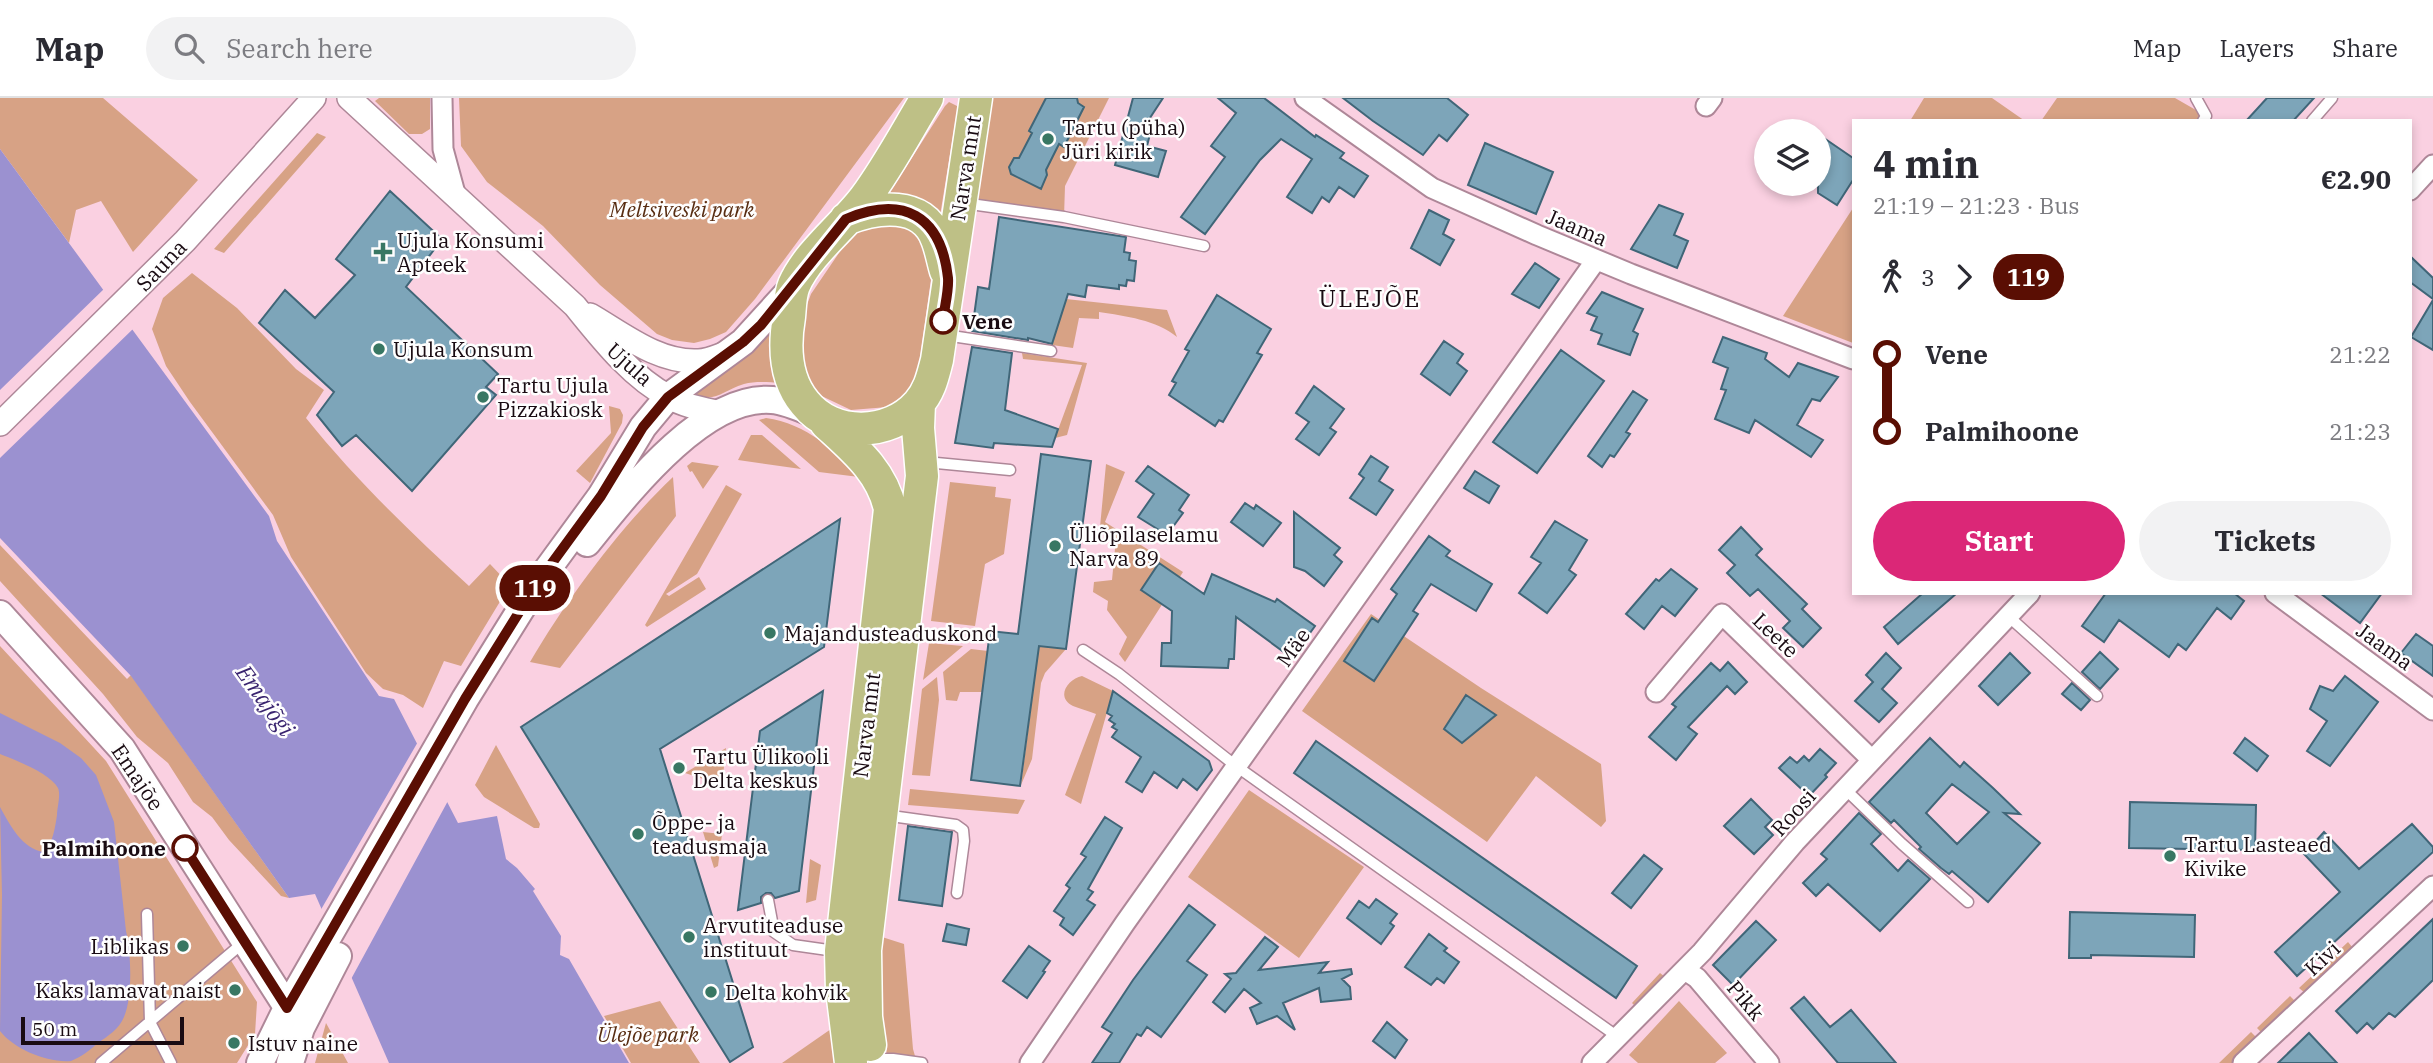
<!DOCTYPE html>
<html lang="en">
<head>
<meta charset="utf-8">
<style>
  body { margin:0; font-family:"IBM Plex Serif",serif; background:#f2f2f3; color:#2b2b33; height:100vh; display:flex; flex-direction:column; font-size:26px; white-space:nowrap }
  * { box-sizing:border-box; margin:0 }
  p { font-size:23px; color:#7c7c81 }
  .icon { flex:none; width:38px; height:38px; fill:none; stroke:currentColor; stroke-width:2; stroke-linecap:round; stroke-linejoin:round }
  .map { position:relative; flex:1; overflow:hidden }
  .drawer { position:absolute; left:1852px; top:21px; width:560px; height:476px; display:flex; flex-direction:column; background:#fff; border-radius:0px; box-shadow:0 4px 10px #0003 }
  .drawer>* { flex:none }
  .badge { padding:0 14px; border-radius:23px; font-size:24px; line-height:46px }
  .controls { position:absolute; left:1754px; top:21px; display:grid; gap:14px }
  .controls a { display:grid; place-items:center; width:77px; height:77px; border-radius:50%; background:#fff; box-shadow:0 4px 10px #0003; font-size:35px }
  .scale { position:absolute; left:21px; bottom:18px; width:163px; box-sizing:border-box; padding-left:7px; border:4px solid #190b12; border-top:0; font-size:19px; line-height:24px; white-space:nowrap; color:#190b12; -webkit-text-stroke:5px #fefefe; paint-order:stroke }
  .map>.badge { position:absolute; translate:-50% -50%; box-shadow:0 0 0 4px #fff }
  .legs { display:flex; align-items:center; gap:10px; height:77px; padding:0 21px; font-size:23px }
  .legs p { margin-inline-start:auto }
  .head { display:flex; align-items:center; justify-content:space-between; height:119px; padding:0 21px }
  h1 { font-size:38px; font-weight:700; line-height:52px }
  .cta { display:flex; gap:14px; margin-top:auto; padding:14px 21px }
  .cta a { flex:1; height:80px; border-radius:42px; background:#db2777; color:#fff; font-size:28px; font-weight:700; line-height:80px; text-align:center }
  .cta a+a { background:#f2f2f3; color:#2b2b33 }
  ul { padding:0 21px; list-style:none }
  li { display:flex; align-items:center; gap:24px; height:77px; font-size:26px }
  li i { display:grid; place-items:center; width:10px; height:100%; margin:0 9px; background:currentColor }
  li i::after { content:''; width:18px; height:18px; margin:-9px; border:5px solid; border-radius:50%; background:#fff }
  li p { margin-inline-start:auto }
  li:first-child i { background:linear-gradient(#0000 50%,currentColor 0) }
  li:last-child i { background:linear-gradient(currentColor 50%,#0000 0) }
  header { display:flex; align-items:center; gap:42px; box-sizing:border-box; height:98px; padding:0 35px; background:#fff; border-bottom:2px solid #e1e1e2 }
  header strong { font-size:33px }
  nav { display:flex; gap:38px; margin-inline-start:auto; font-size:24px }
  .search { width:490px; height:63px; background:#f2f2f3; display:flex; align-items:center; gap:18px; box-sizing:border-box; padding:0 24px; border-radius:38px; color:#7c7c81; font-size:26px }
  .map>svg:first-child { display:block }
</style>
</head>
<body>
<header>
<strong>Map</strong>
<div class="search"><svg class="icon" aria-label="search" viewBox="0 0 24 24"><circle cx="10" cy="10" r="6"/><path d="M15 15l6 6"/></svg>Search here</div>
<nav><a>Map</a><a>Layers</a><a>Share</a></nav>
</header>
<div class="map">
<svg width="2433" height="965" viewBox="0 0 2433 965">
  <rect width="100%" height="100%" fill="#fad0e1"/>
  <!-- green -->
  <path fill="#d7a285" d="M0,0H103L198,82L133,154L101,103L76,112L69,145L0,51Z
    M379,0H430V31L422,36H409L375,3Z
    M459,0H904L755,201L726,234L710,241L694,245L672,242L657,236L600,187L543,128L487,84L461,48Z
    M990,0H1109L1065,88L1064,119L975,106Z
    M1924,0H1992L2025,23H1910Z
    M2057,0H2175L2215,23H2041Z
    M949,4L957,8V13L940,118L888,97L945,8Z
    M317,35L326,39L224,155L214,151Z
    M1853,110V245L1783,218Z
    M886,119L911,129L928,143L933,167L917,282L900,302L888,309L851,312L811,293L800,272L796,236L811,196L858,127Z
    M192,175L237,210L296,271L324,292L306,320C355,381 411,435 469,488L490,466L510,487L461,568L444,563L423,610L403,597L383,591L366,575L291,459L273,417L190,304L166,268L152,231L163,200Z
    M1066,201L1167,212L1177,239C1157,222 1125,218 1099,214V221L1079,220L1073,250L1052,247Z
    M776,220L780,285C769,284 755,283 744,286C721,293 716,306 690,295Z
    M1022,255L1087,265L1067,337L1055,340L1082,267L1023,261Z
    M609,308L620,311L623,317L622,325L590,385L576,373L611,335Z
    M766,320C806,325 837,355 867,380L819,374L759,322Z
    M751,337H762L801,371L738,362Z
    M692,364L719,368L703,391L692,373L690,374L687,368Z
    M1106,366L1125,374L1105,424L1183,474L1125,564L1119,556L1127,539L1107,512L1108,503L1093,494L1094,484L1112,482L1116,440L1100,429Z
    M673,379L676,418L560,570L530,564C567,501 620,429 673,379Z
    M950,384L996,389L995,399L1011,401L1004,456L985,466L975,528L931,523Z
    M726,387L742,396L697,476L666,496L669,498L699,479L706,491L647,529L645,527Z
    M0,447L127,581L131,577L289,800L281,798L229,742L212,719L193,704L168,665L137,639L103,596L0,483Z
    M1371,516L1481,590L1601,666L1606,723L1601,729L1536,678L1487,744L1302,613Z
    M929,545L963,548L923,582Z
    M0,548L106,663L257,904L255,936L237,965H0Z
    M1039,548L1066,551L1045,575L1041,585L1032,661L1021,687Z
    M971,551L988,553L982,594H960L957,603L946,602L943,574Z
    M1082,578L1113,593L1081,706L1065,697L1096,616C1089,613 1080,611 1073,608C1055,599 1068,581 1082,578Z
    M937,579L939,602L930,678L912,677L922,591Z
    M496,647L540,726L539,730H534L484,699L475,687Z
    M726,650L722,687L685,675Z
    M910,691L1025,702L1018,716L908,707Z
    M1249,692L1364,769L1299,860L1188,779Z
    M703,734L722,736L718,768L714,770Z
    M810,761L821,767L816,802L806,805Z
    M882,839L904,846L913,951L917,965H888L878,888Z
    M2348,844L2353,850L2305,895L2299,890Z
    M1660,875L1665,879L1636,909L1632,905Z
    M2290,898L2296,904L2263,936L2257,930Z
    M660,903L700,965H631L604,918Z
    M1679,903L1727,955L1715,965H1638L1629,957Z
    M326,925L348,965H315Z
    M831,931L837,965H782Z
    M2251,934L2258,941L2232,965H2219Z"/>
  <!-- water -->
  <path fill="#9b91d0" d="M0,51L269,418L277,443L379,598L394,601L458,725L497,718L506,761L517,770L535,791L533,793L561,838L560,857L569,861L629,965H389L315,796L289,800L131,578L0,440Z
    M0,615L60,645L81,660L96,677L114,724L126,833C131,854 133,898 124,919C119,931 108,938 98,945C90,952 81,959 71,963C47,965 14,951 0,933L2,797L0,709C10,727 22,751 44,754C53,745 55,730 57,717C57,710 61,697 58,690C50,675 15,662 0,656Z"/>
  <!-- pier -->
  <path fill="#fad0e1" d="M106,189L135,229L0,360V292Z
    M419,642L449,701L350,883L319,815Z"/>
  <!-- building -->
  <path fill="#7da5b9" stroke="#406678" stroke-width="2" fill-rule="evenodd" d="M1046,0H1077L1078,5L1084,9L1064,49L1059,46L1046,72L1047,77L1041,91L1011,76L1009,69L1014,60H1019L1032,35L1029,33Z
    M1133,0H1163L1144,29L1151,32L1147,48L1166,53L1158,79L1115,67Z
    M1218,0H1264L1315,39L1316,37L1344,55L1340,60L1368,78L1354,99L1339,89L1329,104L1322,99L1312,115L1287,99L1312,61L1281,41L1260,62L1205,136L1181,119L1225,59L1211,48L1236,15Z
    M1343,0H1447L1468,17L1447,43L1439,37L1423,57L1373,23Z
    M2267,0H2314L2293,23H2246Z
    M1818,36L1853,60V82L1837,107L1818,95Z
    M1485,45L1553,74L1536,116L1468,87Z
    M390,93L442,141L406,189L498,276L486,289L496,297L412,393L356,337L342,348L317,317L334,294L259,225L285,192L315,220L355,177L336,161Z
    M1659,107L1683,116L1674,137L1688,143L1677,170L1631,151Z
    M1429,112L1449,122L1443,136L1454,142L1440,167L1411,150Z
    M999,119L1126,139L1124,154L1130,155L1129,162L1136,163L1134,183L1127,182L1126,188L1119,187V191L1087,187L1085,199L1068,196L1052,246L1028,240V242L972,233L978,189L989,191Z
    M2410,158L2433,180V201L2410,184Z
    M1535,165L1559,181L1539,210L1512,196Z
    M1602,194L1643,211L1633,233L1638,236L1630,257L1598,246L1602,236L1591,232L1597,219L1587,215Z
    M1217,197L1271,231L1257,255L1262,257L1223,324L1219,322L1215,328L1169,297L1176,285L1172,283L1189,253L1185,251Z
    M2433,202V252L2411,239Z
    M1723,239L1767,255L1765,261L1789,279L1798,265L1838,279L1820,303L1812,301L1797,327L1823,342L1811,359L1755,322L1749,335L1715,321L1726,292L1721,291L1728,270L1713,264Z
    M1444,243L1463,256L1457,265L1467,273L1450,297L1421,276Z
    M972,249L1012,255L1005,312L1058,331L1052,349L994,345L993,350L955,345Z
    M1561,252L1604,283L1537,375L1493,344Z
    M1314,288L1344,311L1330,330L1336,334L1319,357L1296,341L1309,324L1296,315Z
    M1633,293L1647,302L1626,334L1630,336L1614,359L1610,357L1602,369L1588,358Z
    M1041,356L1091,363L1066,551L1039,548L1020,688L971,682L990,533L1018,536Z
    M1371,358L1388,369L1379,383L1393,392L1376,417L1350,400L1364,380L1359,376Z
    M1148,368L1189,397L1179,412L1183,415L1167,437L1138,419L1154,396L1136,383Z
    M1475,373L1499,388L1489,405L1464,390Z
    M1245,405L1254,411L1256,407L1281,425L1263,448L1231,424Z
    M1294,414L1340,450L1334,457L1342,464L1324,488L1305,473L1294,469Z
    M840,421L824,549L660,651L753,949L730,964L521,629Z
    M1555,423L1587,442L1569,472L1576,477L1547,515L1519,495L1541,465L1531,459Z
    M1741,429L1762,451L1756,457L1807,506L1802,511L1821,530L1803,549L1783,530L1790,523L1758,491L1750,498L1727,475L1735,467L1719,452Z
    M1429,438L1450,453L1446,458L1492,486L1476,513L1431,486L1413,513L1418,516L1374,583L1344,563L1372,520L1378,524L1397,496L1391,491Z
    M1159,465L1204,496L1212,476L1275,504L1277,501L1315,528L1292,560L1236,519L1234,561H1229L1228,570L1161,568L1162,545H1171L1172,513L1141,492Z
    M1671,471L1697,491L1675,518L1662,508L1644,531L1626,516L1656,481L1659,483Z
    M1923,495H1957L1898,546L1884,529Z
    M2106,495H2234L2244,503L2231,521L2217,510L2186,552L2178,546L2169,559L2119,522L2104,544L2082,528Z
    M2320,495H2382L2360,525Z
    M2416,536L2433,548V578L2401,555Z
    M2100,554L2118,571L2100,591L2082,574Z
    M1886,555L1901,570L1882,591L1897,605L1879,624L1855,603L1873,584L1866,577Z
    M2010,555L2030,575L1998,607L1979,588Z
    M1728,564L1747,584L1735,596L1727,588L1688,629L1697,636L1676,662L1649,639L1676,609L1672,606L1711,565L1720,573Z
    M2345,578L2378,604L2330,668L2307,653L2327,623L2310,611L2320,588L2333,593Z
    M2072,585L2090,602L2081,612L2062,596Z
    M823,593L799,793L775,800L771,795H766L761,799V805L738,812L760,633Z
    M1113,593L1209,663L1212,672L1197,692L1183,681L1177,690L1154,674L1142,694L1126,684L1141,659L1112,639L1117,632L1112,629L1115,626L1109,622L1112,618L1107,615Z
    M1466,597L1496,617L1462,645L1444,631Z
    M1930,640L1960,669L1964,664L1993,690L2020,716L2004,715L2040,745L1988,804L1952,773L1949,776L1941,770L1919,751L1921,749L1894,722L1891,725L1869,704ZM1952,686L1989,714L1957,746L1926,715Z
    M2245,640L2268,658L2257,673L2234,655Z
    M1316,643L1637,868L1616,900L1294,675Z
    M1820,651L1836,665L1825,677L1827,679L1809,698L1779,670L1790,659L1797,665L1804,658L1809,663Z
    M1751,701L1772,722L1765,729L1773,737L1754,756L1724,728Z
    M2130,704L2256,707L2255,752L2129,750Z
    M1859,715L1881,736L1871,746L1898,773L1908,762L1930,781L1880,833L1828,786L1816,798L1803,785L1827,761L1821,756Z
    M1105,719L1122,730L1088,791L1093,794L1087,802L1095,807L1073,837L1060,827L1064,820L1054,813L1070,790L1066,787L1086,759L1081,756Z
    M2412,726L2433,749V754L2297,878L2275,854L2340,794L2304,756L2324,734L2359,771Z
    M908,728L952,734L942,808L899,802Z
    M1644,757L1662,771L1631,810L1612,795Z
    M1376,801L1397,816L1390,825L1394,828L1381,846L1347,820L1359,803L1369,810Z
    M1189,807L1215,827L1187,863L1207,877L1161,939L1147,929L1141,938L1137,936L1119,965H1092L1112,935L1102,929L1133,882Z
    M2070,814L2195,817L2194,859L2091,857V860H2069Z
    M2433,821V882L2395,919L2389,915L2373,931L2367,925L2357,935L2336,913Z
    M1756,823L1776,842L1733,887L1713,867Z
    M947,826L969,831L966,847L943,843Z
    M1429,836L1447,850L1444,853L1459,864L1444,885L1437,880L1431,887L1405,869Z
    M1265,839L1278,849L1259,872L1328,864L1319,875L1351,871L1352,876L1342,881L1350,889L1351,901L1321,904L1319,890L1283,905L1295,932L1277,918L1257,926L1250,910L1261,905L1244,891L1225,914L1213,904L1231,881L1225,876L1236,875Z
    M1029,848L1050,863L1043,873L1045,874L1027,900L1003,883Z
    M1804,899L1830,929L1851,912L1896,965H1838L1791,910Z
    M1387,924L1407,942L1395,960L1373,943Z
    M2309,935L2337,965H2278Z"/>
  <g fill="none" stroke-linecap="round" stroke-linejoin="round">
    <defs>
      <path id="service" d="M2196,0L2206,18L2203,23
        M2312,23L2332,0
        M963,105L1064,119L1204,148
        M945,237L1051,253
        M926,364L1010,372
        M2008,518L2097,598
        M1083,552L1119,576L1236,668L1618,939
        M1845,691L1902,746L1968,804
        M884,717L956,727L963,732L964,743L957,795
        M768,802L774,834L793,847L835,853
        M147,816L150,924L171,965
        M872,961H893L922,965
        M101,965L244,844"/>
      <path id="minor" d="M442,0L443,51L456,99
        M1305,0L1432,90L1537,137L1631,176L1853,261
        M1706,8L1712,0
        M2410,92L2433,67
        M2275,495L2433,612
        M1656,594L1722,516L1872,662
        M1685,872L1697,880L1769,965
        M1030,965L1125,825L1596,162
        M1592,965L1702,854L1795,744L2030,495
        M2243,965L2433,788"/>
      <path id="tertiary" d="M349,0L575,208C601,240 631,279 669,299C684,308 703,311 721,315
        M590,217C623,236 658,265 698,263C707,263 716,259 724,256
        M0,326L185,143L314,0"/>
      <path id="secondary" d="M587,445C626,397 703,296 772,302C787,303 803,311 817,317
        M0,516L122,651L296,923
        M260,965L287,910L465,601L536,487L601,398L643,329L668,299L743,244L794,188
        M290,965L301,930L338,858"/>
      <path id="trunk" d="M927,0C907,33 888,69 865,100C844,128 808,155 794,187C790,196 790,209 789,219C784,248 785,281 805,305C833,340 890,338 918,306C930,293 933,277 937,262L976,0
        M846,121C876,109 923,102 937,141C941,151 943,163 946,173
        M826,325C853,350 882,373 890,411L841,853L842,892L851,965
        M870,947L866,919L865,852L922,378L918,330L919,305"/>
    </defs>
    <!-- service casing -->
    <use href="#service" stroke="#ae8798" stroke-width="13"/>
    <!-- minor casing -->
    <use href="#minor" stroke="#ae8798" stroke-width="23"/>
    <!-- tertiary casing -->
    <use href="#tertiary" stroke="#ae8798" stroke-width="26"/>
    <!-- secondary casing -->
    <use href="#secondary" stroke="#ae8798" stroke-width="30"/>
    <!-- trunk casing -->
    <use href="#trunk" stroke="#fff" stroke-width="35"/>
    <!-- service -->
    <use href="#service" stroke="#fff" stroke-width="10"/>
    <!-- minor -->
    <use href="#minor" stroke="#fff" stroke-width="19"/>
    <!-- tertiary -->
    <use href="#tertiary" stroke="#fff" stroke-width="23"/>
    <!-- secondary -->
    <use href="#secondary" stroke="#fff" stroke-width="26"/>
    <!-- trunk -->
    <use href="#trunk" stroke="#bec086" stroke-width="32"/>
  </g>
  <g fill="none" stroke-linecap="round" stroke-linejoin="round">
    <defs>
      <path id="line-1" d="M185,750L287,910L465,601L536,487L601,398L643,329L668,299L743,244L761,227L846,121C903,97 941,117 948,180C949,194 944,210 943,223"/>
    </defs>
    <!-- line-1 casing -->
    <use href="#line-1" stroke="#fff" stroke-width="16"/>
    <!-- line-1 -->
    <use href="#line-1" stroke="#5a0e03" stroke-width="10"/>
  </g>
  <!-- markers -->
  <g fill="#387763" stroke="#fefefe" stroke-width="2.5">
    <circle cx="1048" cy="41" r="7"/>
    <path d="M379.5 143.5h7v7h7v7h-7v7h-7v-7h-7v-7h7z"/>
    <circle cx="379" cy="251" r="7"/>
    <circle cx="483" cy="299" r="7"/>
    <circle cx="1055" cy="448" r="7"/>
    <circle cx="770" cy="535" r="7"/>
    <circle cx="679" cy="670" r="7"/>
    <circle cx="638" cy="736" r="7"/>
    <circle cx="2170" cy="758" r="7"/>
    <circle cx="689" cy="839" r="7"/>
    <circle cx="183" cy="848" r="7"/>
    <circle cx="235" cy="892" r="7"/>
    <circle cx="711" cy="894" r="7"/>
    <circle cx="234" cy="945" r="7"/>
  </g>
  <g fill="#fff" stroke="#5a0e03" stroke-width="3.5">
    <circle cx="943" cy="223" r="12"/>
    <circle cx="185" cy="750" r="12"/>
  </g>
  <g text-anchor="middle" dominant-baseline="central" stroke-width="5" stroke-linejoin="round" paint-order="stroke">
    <!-- poi labels -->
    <g font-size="21" fill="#190b12" stroke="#fefefe" text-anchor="start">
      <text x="1062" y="29">Tartu (püha)<tspan x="1062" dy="24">Jüri kirik</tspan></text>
      <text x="397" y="142">Ujula Konsumi<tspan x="397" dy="24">Apteek</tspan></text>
      <text x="393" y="251">Ujula Konsum</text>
      <text x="497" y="287">Tartu Ujula<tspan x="497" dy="24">Pizzakiosk</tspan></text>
      <text x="1069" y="436">Üliõpilaselamu<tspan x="1069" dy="24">Narva 89</tspan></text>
      <text x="784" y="535">Majandusteaduskond</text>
      <text x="693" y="658">Tartu Ülikooli<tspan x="693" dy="24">Delta keskus</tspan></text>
      <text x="652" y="724">Õppe- ja<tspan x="652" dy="24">teadusmaja</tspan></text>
      <text x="2184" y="746">Tartu Lasteaed<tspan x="2184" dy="24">Kivike</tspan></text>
      <text x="703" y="827">Arvutiteaduse<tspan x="703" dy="24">instituut</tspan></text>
      <text x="169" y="848" text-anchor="end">Liblikas</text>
      <text x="221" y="892" text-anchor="end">Kaks lamavat naist</text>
      <text x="725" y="894">Delta kohvik</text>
      <text x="248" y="945">Istuv naine</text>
    </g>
    <!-- street labels -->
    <g font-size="21" fill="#190b12" stroke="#fefefe">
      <text transform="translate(965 70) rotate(-81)">Narva mnt</text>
      <text transform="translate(1577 129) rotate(23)">Jaama</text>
      <text transform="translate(161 167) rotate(-46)">Sauna</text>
      <text transform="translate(630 266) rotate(42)">Ujula</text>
      <text transform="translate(1776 537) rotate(44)">Leete</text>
      <text transform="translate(2385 548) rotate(36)">Jaama</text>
      <text transform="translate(1293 549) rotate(-55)">Mäe</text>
      <text transform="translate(866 627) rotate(-83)">Narva mnt</text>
      <text transform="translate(138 679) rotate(56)">Emajõe</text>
      <text transform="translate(1793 714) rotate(-48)">Roosi</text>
      <text transform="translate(2322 860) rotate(-43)">Kivi</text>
      <text transform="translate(1746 902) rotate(50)">Pikk</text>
    </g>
    <!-- park labels -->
    <g font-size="21" font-style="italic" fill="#582d12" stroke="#fefefe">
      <text x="682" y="111">Meltsiveski park</text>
      <text x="648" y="936">Ülejõe park</text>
    </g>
    <!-- stop labels -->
    <g font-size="21" font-weight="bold" fill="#190b12" stroke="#fefefe" text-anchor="start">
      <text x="962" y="223">Vene</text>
      <text x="166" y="750" text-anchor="end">Palmihoone</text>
    </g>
    <!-- water labels -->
    <g font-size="23" font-style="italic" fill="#39246f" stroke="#fefefe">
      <text transform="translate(266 602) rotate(54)">Emajõgi</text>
    </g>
    <!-- quarter labels -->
    <g font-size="24" letter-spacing="2" fill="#190b12" stroke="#fefefe">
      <text x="1370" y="200">ÜLEJÕE</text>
    </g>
  </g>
</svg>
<div class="controls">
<a><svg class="icon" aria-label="layers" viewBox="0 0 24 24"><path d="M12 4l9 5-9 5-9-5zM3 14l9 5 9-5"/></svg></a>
</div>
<div class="scale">50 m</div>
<b class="badge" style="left:535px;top:490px;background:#5a0e03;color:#fff">119</b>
<section class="drawer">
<div class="head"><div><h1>4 min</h1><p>21:19 – 21:23 · Bus</p></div><b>€2.90</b></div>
<div class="legs"><svg class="icon" aria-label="walk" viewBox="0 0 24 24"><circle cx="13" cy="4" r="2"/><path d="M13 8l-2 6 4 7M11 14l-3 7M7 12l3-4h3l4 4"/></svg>3<svg class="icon" aria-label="forward" viewBox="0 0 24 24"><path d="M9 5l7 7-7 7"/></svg><b class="badge" style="background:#5a0e03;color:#fff">119</b></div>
<ul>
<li><i style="color:#5a0e03"></i><b>Vene</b><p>21:22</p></li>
<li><i style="color:#5a0e03"></i><b>Palmihoone</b><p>21:23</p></li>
</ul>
<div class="cta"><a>Start</a><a>Tickets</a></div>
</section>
</div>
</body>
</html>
